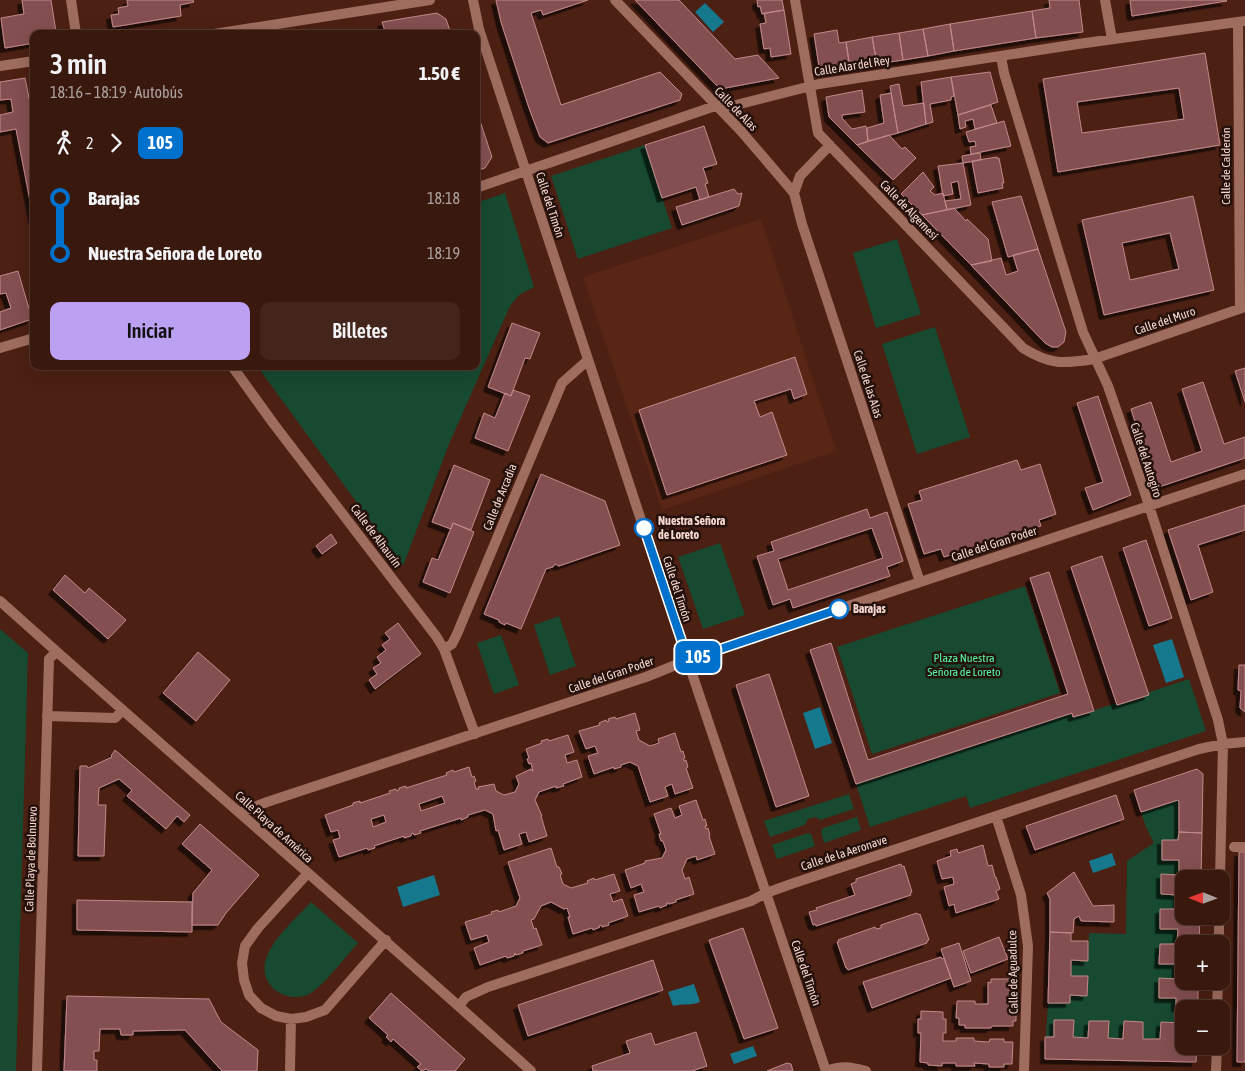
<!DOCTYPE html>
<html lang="es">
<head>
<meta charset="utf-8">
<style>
  body { margin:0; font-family:"Asap Condensed",sans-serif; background:#44251c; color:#f1f3f6; height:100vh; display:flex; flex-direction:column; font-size:19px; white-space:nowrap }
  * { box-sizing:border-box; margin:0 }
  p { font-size:16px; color:#aba09e }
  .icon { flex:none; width:28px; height:28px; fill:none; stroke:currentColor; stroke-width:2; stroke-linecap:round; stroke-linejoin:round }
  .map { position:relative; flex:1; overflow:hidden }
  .drawer { position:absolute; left:30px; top:30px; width:450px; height:340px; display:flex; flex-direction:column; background:#39180e; border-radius:10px; box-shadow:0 5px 20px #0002,0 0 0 1px #53372e }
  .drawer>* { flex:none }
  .badge { padding:0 10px; border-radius:8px; font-size:18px; line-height:32px }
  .needle { width:32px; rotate:271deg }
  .fabs { position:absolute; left:1175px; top:870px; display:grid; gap:10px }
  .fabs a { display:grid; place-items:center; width:55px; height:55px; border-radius:10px; background:#39180e; box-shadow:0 5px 20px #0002,0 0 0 1px #53372e; font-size:25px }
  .map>.badge { position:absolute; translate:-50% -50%; box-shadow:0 0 0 2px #fff }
  .legs { display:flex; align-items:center; gap:8px; height:55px; padding:0 20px; font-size:16px }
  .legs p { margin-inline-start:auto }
  .overview { display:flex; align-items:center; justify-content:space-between; height:85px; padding:0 20px }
  h1 { font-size:28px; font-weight:600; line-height:38px }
  .primary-button { display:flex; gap:10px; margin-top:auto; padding:10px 20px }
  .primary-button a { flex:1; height:58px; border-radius:10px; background:#bca0f2; color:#111; font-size:20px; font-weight:600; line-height:58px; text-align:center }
  .primary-button a+a { background:#44251c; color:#f1f3f6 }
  ul { padding:0 20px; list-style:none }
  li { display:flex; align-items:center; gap:18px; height:55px; font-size:19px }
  li i { display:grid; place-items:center; width:8px; height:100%; margin:0 6px; background:currentColor }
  li i::after { content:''; width:12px; height:12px; margin:-6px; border:4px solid; border-radius:50%; background:#39180e }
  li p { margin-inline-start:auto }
  li:first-child i { background:linear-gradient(#0000 50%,currentColor 0) }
  li:last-child i { background:linear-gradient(currentColor 50%,#0000 0) }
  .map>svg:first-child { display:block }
</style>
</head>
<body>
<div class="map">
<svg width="1245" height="1071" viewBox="0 0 1245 1071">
  <defs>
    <filter id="shadow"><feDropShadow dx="-4.5" dy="4.5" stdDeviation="0" flood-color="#0009"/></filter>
  </defs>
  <rect width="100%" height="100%" fill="#4c2013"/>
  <!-- built -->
  <path fill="#592616" d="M761,219L836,451L662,510L583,277Z"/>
  <!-- green -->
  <path fill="#174a30" d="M645,145L672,228L578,259L551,176Z
    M505,193L534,287L519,295L510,306L449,444L403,566L257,366H476V203Z
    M897,239L921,314L876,328L853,253Z
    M935,327L970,437L917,454L882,344Z
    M720,543L745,615L703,629L678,557Z
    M1025,586L1060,693L872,754L837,647Z
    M559,616L576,666L550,675L534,625Z
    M0,629L28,653L16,1071H0Z
    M501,635L519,685L494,694L477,643Z
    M1189,679L1206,731L970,808L966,796L870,827L856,784L1072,713L1074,717Z
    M849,794L854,809L820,820L816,817L808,819L805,825L770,837L764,821Z
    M1178,800L1179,802L1178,840H1163L1162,859L1179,860V875H1161V894L1178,895V909L1160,929H1178L1177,944H1160L1159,963L1177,964L1176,979H1159V998H1176V1007H1198L1197,1009H1184V1040H1180L1181,1023L1161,1022L1160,1039H1143V1022L1124,1021L1123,1039L1108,1038V1021H1089L1088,1038L1073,1037L1074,1020H1054V1037H1046L1048,1003H1070V995H1087L1088,976H1071V960L1088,961L1089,933L1126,934L1127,861L1154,843L1146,827L1141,812Z
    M857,817L861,830L824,843L821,832L823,828Z
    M808,833L811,834L815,846L777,859L772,845Z
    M311,902L358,943C347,955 322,987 311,993C301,999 288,998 278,992C240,965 292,923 311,902Z"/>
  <!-- water -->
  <path fill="#16788d" d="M705,3L724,22L713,32L695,12Z
    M1172,639L1184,677L1166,683L1153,645Z
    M820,707L832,743L815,749L803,713Z
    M1112,853L1116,865L1093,873L1089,861Z
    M434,875L440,895L403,907L397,887Z
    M694,984L700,1002C690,1006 683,1003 673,1006L668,992Z
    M753,1046L757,1056L734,1064L730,1054Z"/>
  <!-- building -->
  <path fill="#844f51" stroke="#c2898a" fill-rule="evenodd" filter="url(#shadow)" d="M22,0H51L56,32L55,34H34V43L5,48L1,18L24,14Z
    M127,0H193L194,2L180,5L181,16L113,27L111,15L119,14L118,8L128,6Z
    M496,0H588L543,15L541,10L531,13L561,105L660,72L682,94L680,100L548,143L540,137L529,108L501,22Z
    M635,0H679L735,59L758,55L779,78L720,89Z
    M757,0H782L784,10L762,14L760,6L758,7Z
    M1049,0H1079L1083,32L1036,38L1032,11L1050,8Z
    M1130,0H1226L1227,1L1132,16Z
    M784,10L791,54L771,57L770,48L764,49L760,24L766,23L764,13Z
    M1032,11L1036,38L954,51L950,24Z
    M437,13L446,19L451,34H386L382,22Z
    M950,24L954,51L928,56L923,29Z
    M923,29L928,56L903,60L899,33Z
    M837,30L839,43L846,42L850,68L820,73L814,34Z
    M899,33L903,60L877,64L872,37Z
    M872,37L877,64L850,68L846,42Z
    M1205,53L1220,145L1058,172L1043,79ZM1179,88L1184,119L1082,133L1077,102Z
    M990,72L998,102L958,115L951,77Z
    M951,77L954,96L951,97V100L930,104L933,122L926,124L921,82Z
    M25,78L31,108L34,107V221L16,129L0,132V115L13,112L11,99L0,100V82Z
    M899,84L903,106L924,103L926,124L898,133L890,86Z
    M862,90L865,112L842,115V118L852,129L866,126L868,141L857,145L829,117L826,97Z
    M891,93L898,133L868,141L867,128L884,123L880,95Z
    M991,105L997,123L975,129L973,119L965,121L966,127L960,129L958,115Z
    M476,109L492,157L485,168L476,171Z
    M1004,121L1011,146L971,154L970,147L976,146L975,141L969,142L966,132Z
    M704,126L717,164L703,168L708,183L705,184L709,197L700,200L696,187L662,198L645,145Z
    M889,135L902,149L905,147L916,158L893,180L857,145Z
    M980,153L981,160L963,163L962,156Z
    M997,157V159L999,158L1004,183H1002L1003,188L978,193L972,161Z
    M963,163L971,205L947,210L945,201L961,199L958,181L951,183L953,194L943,196L938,166Z
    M923,172L934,187L930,191L935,195L943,193L947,210L922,215L901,194Z
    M734,189L738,194L742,193L739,206L682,225L676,207Z
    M1021,196L1038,249L1008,257L992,202Z
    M1193,196L1214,290L1104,315L1082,220ZM1170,233L1179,269L1130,280L1122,243Z
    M954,208L966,221L967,219L988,239L992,261L971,265L922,215Z
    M1038,249L1066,332L1064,342L1058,347H1052L1045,343L971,265L1001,258L1006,275L1018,271L1013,255Z
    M18,271L32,319L0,330V312L11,308L6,293L0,294V276Z
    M512,323L540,333L530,359L525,358L511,396L488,387Z
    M795,357L807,394L794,399L791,389L754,401L760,417L772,412L787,455L667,495L639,410Z
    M1245,368V402L1235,371Z
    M1203,382L1224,444L1245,437V458L1156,488L1131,409L1151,402L1171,462L1202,451L1182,389Z
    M513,390L530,396L508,451L475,438L484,413L495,418L505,393L511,396Z
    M1098,396L1131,495L1093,510L1085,488L1103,482L1077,403Z
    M1017,460L1021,470L1040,464L1056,514L1039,520L1041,526L944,557L941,549L924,554L908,504L922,500L919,491Z
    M454,465L490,480L471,530L453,523L451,529L432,522Z
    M541,474L605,501L620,545L559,566L555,564L553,567L546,569L521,629L506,623L505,625L499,622V620L484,614Z
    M1245,505V530L1198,545L1213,592L1191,600L1168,530Z
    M867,509L870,518L887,512L903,561L887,567L890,576L793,608L790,599L773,605L757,556L774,551L771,542ZM872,528L883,558L788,590L778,559Z
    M453,523L474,532L450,593L423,582L432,558L438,560Z
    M331,534L337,543L322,554L316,546Z
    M1146,540L1172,618L1149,626L1123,548Z
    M1102,556L1149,695L1117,705L1071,567Z
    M1049,572L1094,711L1073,717L1072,713L856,784L810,650L831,643L868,760L1068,694L1030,578Z
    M65,575L85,593L89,588L126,620L108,639L53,590Z
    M398,623L421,654L375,689L369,680L377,674L373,668L381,663L377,657L386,650L382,645L390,639L385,633Z
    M198,652L230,680L196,721L163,693Z
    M1239,665H1245V712L1240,708L1241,691L1238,690Z
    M769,674L809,796L776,807L736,685Z
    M635,713L640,730L636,731L639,740L650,746L659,743L658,739L675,733L681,752L683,751L685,758L683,759L684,761L686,760L688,767L686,768L693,788L675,794L672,784L665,787L668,796L650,802L638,766L630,762L621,765V767L614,769V767L594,774L588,756L598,753L595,746L586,749L579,731L600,725L599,723L606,720L607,722L609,721L608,719L615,717L616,719Z
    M568,735L574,752L565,755L567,763L577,760L582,777L563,784L564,786L556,788V786L539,792L535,800L542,816H541L547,836L529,842L526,832L519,834L522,844L504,850L498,830L496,831L493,814L485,810L468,815V817L461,820V818L420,831L421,833L414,835L413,833L411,834V836L404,838V836L374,846L375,848L368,850L367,848L339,857L333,840L340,838L338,830L331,832L325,815L353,805V803L360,801V803L390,793L389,791L396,789L397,791L399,790V788L406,786V788L447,775L446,773L453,770L454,772L469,767L472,777L474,776L476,781L474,782L476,789H479L478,787L494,784L496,791L504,795L515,792L519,784L516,776L531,769L532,771H533L531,763L529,764L527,759L529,758L526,749L542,743L541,741L548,739L549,741ZM442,796L445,803L421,811L419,804ZM384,815L386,822L373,827L371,819Z
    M115,750L190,815L184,822L177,816L166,829L127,796L132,790L119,779L99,788L98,805H106L104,856H78L80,766H87L88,768L112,757L111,756Z
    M1197,769L1203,774L1202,833L1179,832V802L1178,800L1141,812L1134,790Z
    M1116,795L1124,819L1035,850L1026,826Z
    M696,800L703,820L705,819L707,826H705L706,829L708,828L710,835L709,836L715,854L697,860L696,856L687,859L682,870L685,879L689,877L694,894L676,900V902L669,904V903H666L667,905L660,908L659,906L639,912L634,895L644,892L641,884L631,888L625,870L645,863V861L662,858L666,850L663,841H661L659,834H661L654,814L671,808L675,818L682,815L679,806Z
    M200,824L259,875L226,913L218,925H192L193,893L212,870L182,844Z
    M1179,832L1202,833L1201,879H1184V916H1200L1199,944H1184V981H1198V1007H1176V998H1159V978L1176,979L1177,964H1159L1160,944H1177L1178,929H1160V909H1178V895L1161,894V874L1179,875V860H1162V840H1178Z
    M983,845L988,866L992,865L995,877H996L1000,889L996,891L999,899L956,913L954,904L949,906L944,887L954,884L953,877L942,879L937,861L951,856L950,851L957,849L958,853Z
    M551,848L557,867H559L562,874L560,875L563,884L571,888L588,883L587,881L594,878L595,880L614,874L620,891L610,894L613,902L622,899L628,916L608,923L609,925L602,927L601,925L599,926L600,927L593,930L592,928L573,934L568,917H570L567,908L564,909L551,902L541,906L534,919L531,920L534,929L536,928L542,945L523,951V953L516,955L515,953L514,956L507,958L506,956L480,965L474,948L489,942L487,935L471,940L465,922L492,914L491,912L498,910L499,912L516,906L520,898L508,862Z
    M1239,852H1245V1062H1237Z
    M901,864L902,867L904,866L912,892L910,893L911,895L816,926L815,924L813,925L809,912L817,910L816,908L855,895L851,884L856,882V879Z
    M1074,872L1093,906L1114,905V922L1081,921L1079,916L1074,919L1073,933L1050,932V899L1047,893Z
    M77,900L192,902V932L77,930Z
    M917,913L918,915L920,914L929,940L927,941V943L848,970L847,968H846L837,942H839L838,940L875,927L876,929L881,928V925Z
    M743,928L778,1028L744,1039L709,940Z
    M1050,932L1071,933V941H1088V961L1071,960V976H1088L1087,996L1070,995V1003H1048Z
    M999,937L1008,959L971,973L963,951Z
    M959,943L971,981L954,987L941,949Z
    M941,957L942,959L944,958L951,978L872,1008L863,982Z
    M653,960L663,990L528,1036L518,1005Z
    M991,979H1014V984H1016V1021H1013V1026H992L991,1028H965V1025H959V1018H956L957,1001H975V1004H988V982L991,983Z
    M391,993L465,1059L455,1071H429L426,1069L422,1071L417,1067L421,1064L393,1039L391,1042L386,1037L388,1035L369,1018Z
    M67,996L209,999L221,1022L258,1050L257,1071H222L185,1030L133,1031V1035H121L120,1029H100L99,1051H94V1060H97V1071H64Z
    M921,1011L943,1012V1019H946V1033H943V1041H956V1038H974V1041L989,1042L990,1039H1004V1042H1013L1012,1064H1004V1067H989V1064L974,1063L975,1066H956V1063H942V1066L928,1065V1063L920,1062L921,1033H918V1019H921Z
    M1054,1020H1074L1073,1037L1088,1038L1089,1021H1109L1108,1038L1123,1039L1124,1021L1143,1022V1039H1160L1161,1022L1181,1023L1180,1040H1184V1046H1197L1196,1062L1045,1059V1037H1054Z
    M696,1032L707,1066L692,1071H593L592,1066L630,1053L626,1041L651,1033L655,1045Z
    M787,1063L791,1064L793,1071H767Z"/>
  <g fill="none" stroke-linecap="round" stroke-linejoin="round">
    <!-- pedestrian -->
    <path stroke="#9e6d5e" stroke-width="10" d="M1234,847H1245"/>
    <!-- minor -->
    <path stroke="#9e6d5e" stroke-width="10" d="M71,0L76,34
      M473,0L479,29L675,623L826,1071
      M615,0L741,131L794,193L802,224L920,582
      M795,0L818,133L1023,348C1050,365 1063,364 1094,359L1245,307
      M1105,0L1112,39
      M1238,22L1240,309
      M214,34L430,0
      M1001,56L1004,73L1083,332L1108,386L1143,487L1218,720L1223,744L1220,879
      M0,66L34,61
      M476,188L715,106H732L819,84L1078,44L1245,21
      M794,193L800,176L830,145
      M0,348L34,338
      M232,366L273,423L436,636L444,649L475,734
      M0,601C176,759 356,913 531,1071
      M444,649L452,644L457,634L562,383L588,360
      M47,716L115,718L123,710
      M241,812L267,802L646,677L688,660L773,631L1245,474
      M996,816L1021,895L1028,946L1024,1071
      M308,873L258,928L245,946L242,963L244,980L249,995L261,1008L276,1016L291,1019L306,1017L325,1010L386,940
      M1219,944V916
      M459,1006L466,997L488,987L751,901L766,893L794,883L1199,749L1223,744L1245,742
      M1217,1009L1218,981
      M37,1071L49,659L56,652
      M290,1071L291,1019
      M827,1071C841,1065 851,1067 866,1071
      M1216,1071L1217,1046"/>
  </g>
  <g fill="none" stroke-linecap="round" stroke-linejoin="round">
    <defs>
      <path id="line-1" d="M644,528L688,660L839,609"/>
    </defs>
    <!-- line-1 casing -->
    <use href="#line-1" stroke="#fff" stroke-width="11"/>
    <!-- line-1 -->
    <use href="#line-1" stroke="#0072ce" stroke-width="8"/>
  </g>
  <!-- markers -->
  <g fill="#fff" stroke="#0072ce" stroke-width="2.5">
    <circle cx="644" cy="528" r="9"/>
    <circle cx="839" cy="609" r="9"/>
  </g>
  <g text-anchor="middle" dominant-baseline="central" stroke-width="5" stroke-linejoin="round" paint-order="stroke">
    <!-- street labels -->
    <g font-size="12" fill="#f5d7cf" stroke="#25110b">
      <text transform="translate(852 66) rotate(-9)">Calle Alar del Rey</text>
      <text transform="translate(736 109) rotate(46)">Calle de Alas</text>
      <text transform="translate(1226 166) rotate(-90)">Calle de Calderón</text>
      <text transform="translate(550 205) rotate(72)">Calle del Timón</text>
      <text transform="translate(909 210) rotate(46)">Calle de Algemesí</text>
      <text transform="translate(1165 321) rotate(-19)">Calle del Muro</text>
      <text transform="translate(868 384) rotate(72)">Calle de las Alas</text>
      <text transform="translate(1146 460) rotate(72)">Calle del Autogiro</text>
      <text transform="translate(500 497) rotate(-68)">Calle de Arcadia</text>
      <text transform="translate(376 536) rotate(53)">Calle de Alhaurín</text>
      <text transform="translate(994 544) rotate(-18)">Calle del Gran Poder</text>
      <text transform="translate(677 589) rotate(72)">Calle del Timón</text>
      <text transform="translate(611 675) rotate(-19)">Calle del Gran Poder</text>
      <text transform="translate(274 827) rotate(42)">Calle Playa de América</text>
      <text transform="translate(844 853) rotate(-18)">Calle de la Aeronave</text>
      <text transform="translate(31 859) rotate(-88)">Calle Playa de Bolnuevo</text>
      <text transform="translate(1013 972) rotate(-91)">Calle de Aguadulce</text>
      <text transform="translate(806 973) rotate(71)">Calle del Timón</text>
    </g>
    <!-- stop labels -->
    <g font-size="12" font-weight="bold" fill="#f5d7cf" stroke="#25110b" text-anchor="start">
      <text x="658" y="521">Nuestra Señora<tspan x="658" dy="14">de Loreto</tspan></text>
      <text x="853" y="609">Barajas</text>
    </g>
    <!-- park labels -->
    <g font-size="12" fill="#55f9a6" stroke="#25110b">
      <text x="964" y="658">Plaza Nuestra<tspan x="964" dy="14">Señora de Loreto</tspan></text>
    </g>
  </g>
</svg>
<div class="fabs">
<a><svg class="needle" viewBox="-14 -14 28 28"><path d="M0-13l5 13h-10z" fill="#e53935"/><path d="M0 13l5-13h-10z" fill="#aba09e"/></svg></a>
<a>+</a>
<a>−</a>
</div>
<b class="badge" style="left:698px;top:657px;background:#0072ce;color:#fff">105</b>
<section class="drawer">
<div class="overview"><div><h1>3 min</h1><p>18:16 – 18:19 · Autobús</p></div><b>1.50 €</b></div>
<div class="legs"><svg class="icon" aria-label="walk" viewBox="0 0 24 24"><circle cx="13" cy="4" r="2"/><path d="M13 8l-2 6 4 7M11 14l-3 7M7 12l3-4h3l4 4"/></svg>2<svg class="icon" aria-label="forward" viewBox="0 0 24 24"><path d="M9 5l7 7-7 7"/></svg><b class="badge" style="background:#0072ce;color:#fff">105</b></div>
<ul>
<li><i style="color:#0072ce"></i><b>Barajas</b><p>18:18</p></li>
<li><i style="color:#0072ce"></i><b>Nuestra Señora de Loreto</b><p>18:19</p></li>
</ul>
<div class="primary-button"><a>Iniciar</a><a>Billetes</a></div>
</section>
</div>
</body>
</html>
